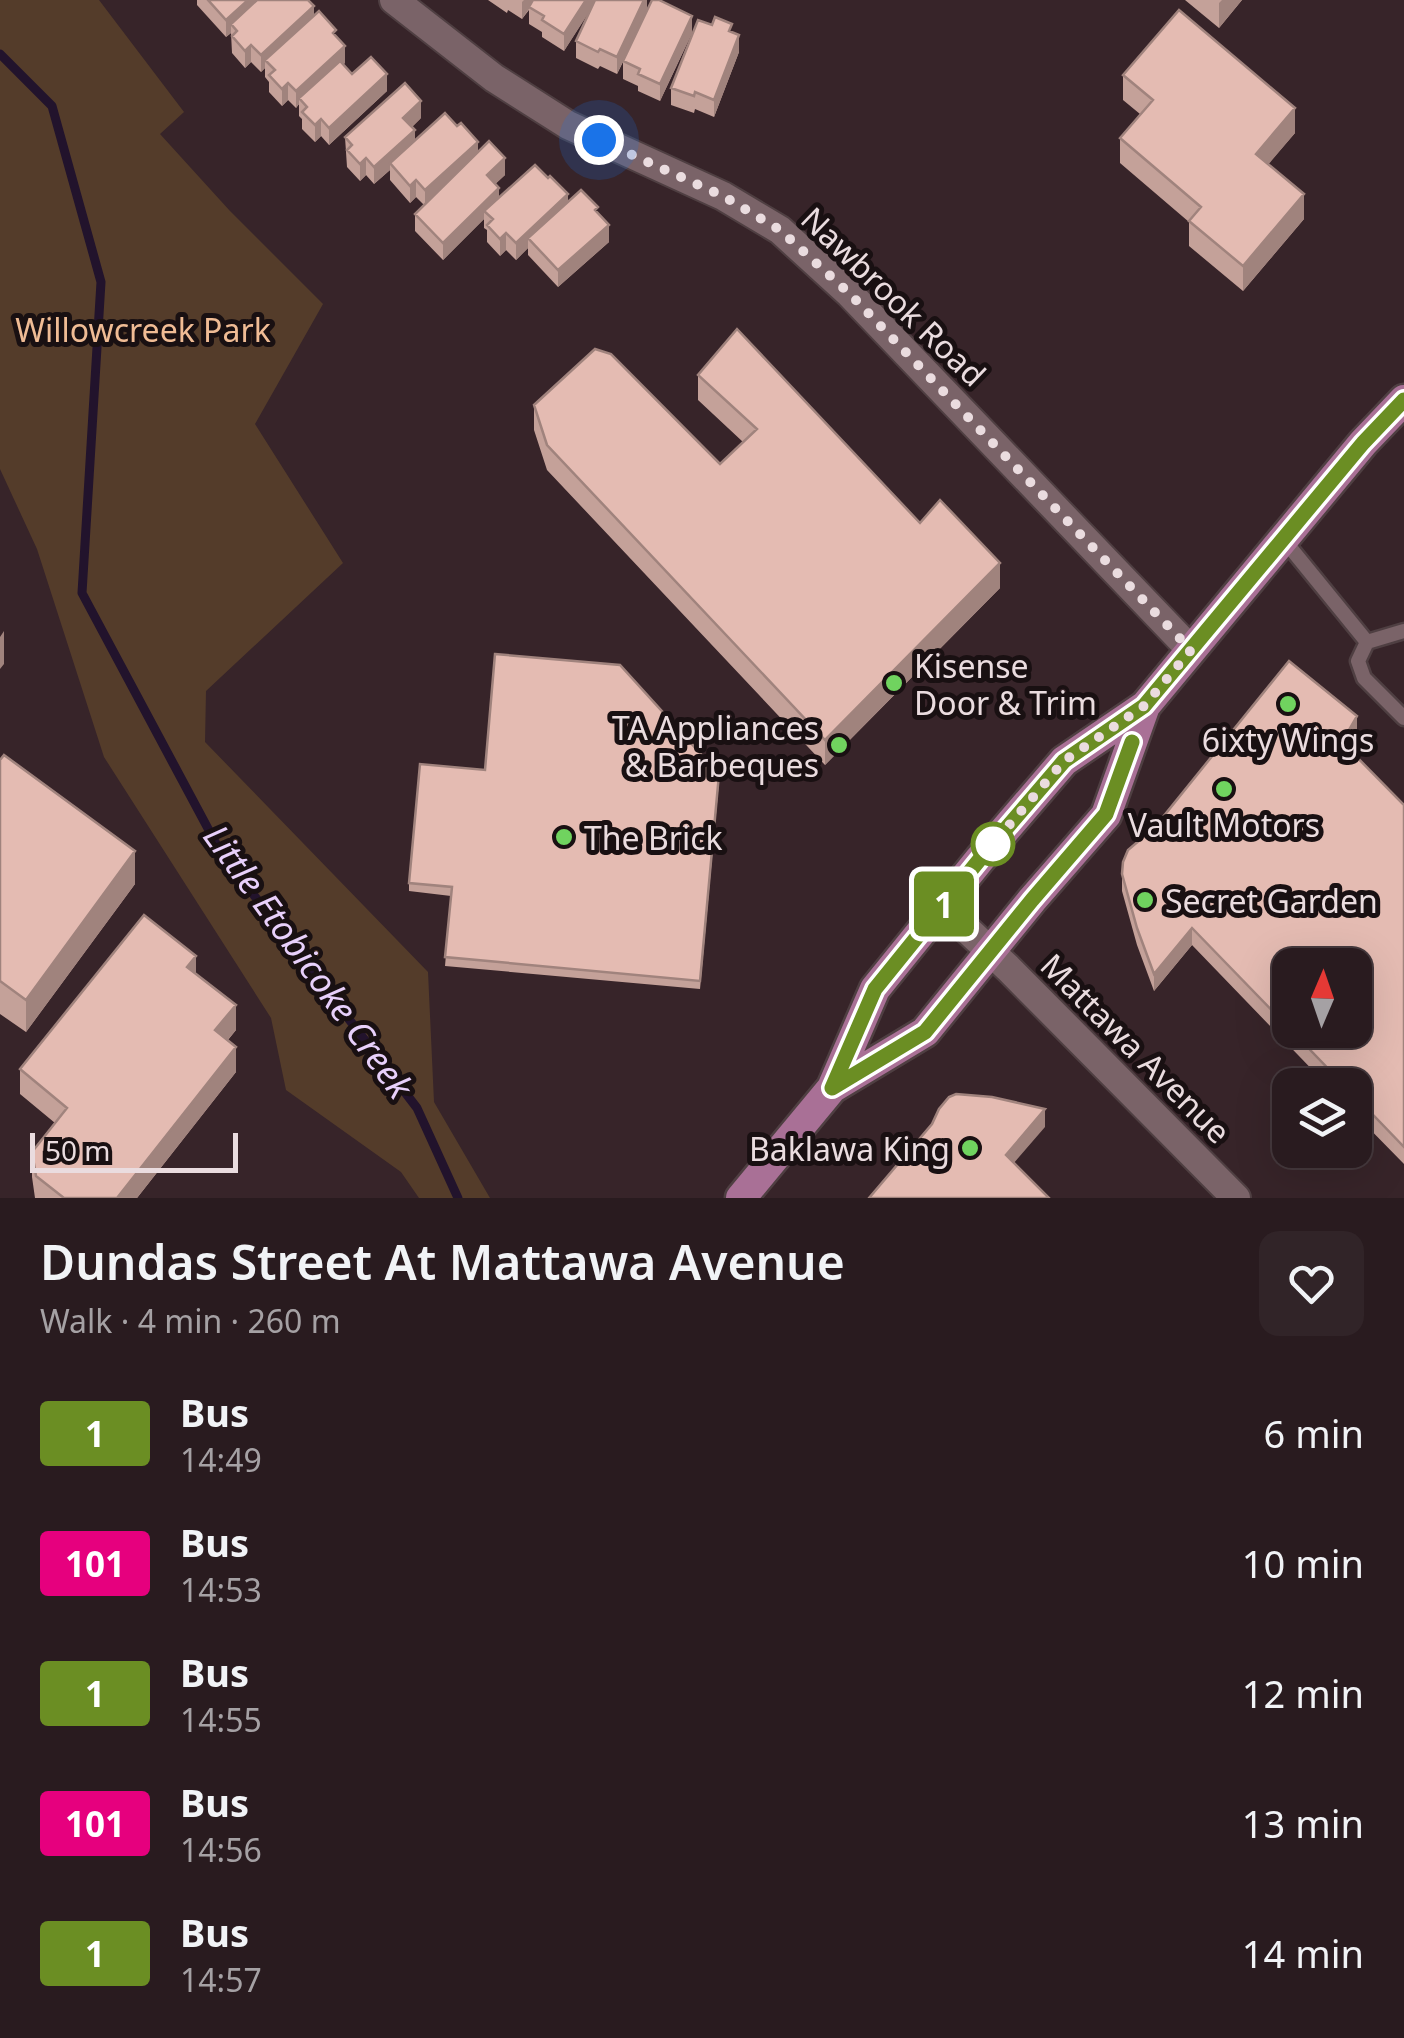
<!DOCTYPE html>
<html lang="en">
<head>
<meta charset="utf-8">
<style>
  body { margin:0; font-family:"Noto Sans",sans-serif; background:#312428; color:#f1f3f6; height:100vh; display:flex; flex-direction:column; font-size:38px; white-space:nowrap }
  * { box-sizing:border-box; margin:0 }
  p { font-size:32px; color:#a5a1a4 }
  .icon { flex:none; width:55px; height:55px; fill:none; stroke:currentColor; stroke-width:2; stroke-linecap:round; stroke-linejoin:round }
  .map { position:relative; height:1198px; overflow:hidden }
  .drawer { display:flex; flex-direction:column; background:#291b1f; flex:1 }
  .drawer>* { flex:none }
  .badge { padding:0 20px; border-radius:8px; font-size:35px; line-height:65px }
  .needle { width:65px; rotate:2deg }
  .controls { position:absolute; left:1272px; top:948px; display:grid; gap:20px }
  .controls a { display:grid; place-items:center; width:100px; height:100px; border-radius:20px; background:#291b1f; box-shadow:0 10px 40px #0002,0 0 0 2px #45393d; font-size:50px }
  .scale { position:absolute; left:30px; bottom:25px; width:208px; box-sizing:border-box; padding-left:10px; border:5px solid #eadcdf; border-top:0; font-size:28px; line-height:35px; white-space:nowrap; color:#eadcdf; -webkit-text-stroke:8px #191012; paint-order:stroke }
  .you { position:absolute; width:50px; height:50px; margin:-25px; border:8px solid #fff; border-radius:50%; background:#1a73e8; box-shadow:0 0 0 15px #1a73e833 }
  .map>.badge { position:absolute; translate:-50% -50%; box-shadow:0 0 0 5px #fff }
  .round { display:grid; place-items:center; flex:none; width:105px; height:105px; border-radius:20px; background:#312428 }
  .overview { display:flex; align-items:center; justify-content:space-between; height:170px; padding:0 40px }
  h1 { font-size:48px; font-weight:600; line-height:75px }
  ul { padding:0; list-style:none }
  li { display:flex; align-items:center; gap:30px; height:130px; padding:0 40px }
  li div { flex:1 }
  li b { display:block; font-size:38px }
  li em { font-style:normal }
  li .badge { min-width:110px; font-weight:700; text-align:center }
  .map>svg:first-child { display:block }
</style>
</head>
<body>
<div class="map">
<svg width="1404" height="1198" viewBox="0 0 1404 1198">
  <rect width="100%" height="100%" fill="#372429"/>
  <!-- green -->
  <path fill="#543c2a" d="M0,0H99L184,112L160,134L230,211L323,304L255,424L343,563L206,691L205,742L428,972L434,1102L490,1198H419L401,1172L286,1090L271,1018L104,757L37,549L0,469Z"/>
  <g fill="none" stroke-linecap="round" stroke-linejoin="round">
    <!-- stream -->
    <path stroke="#22132c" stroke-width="9" d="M0,54L52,106L101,282L82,593L220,851L417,1108L458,1198"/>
    <defs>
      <path id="lane" d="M1284,540L1367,642
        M1404,631L1367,642L1358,661L1364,678L1404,718"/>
      <path id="street" d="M394,0L494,78L568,125L723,196L780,230L850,294L1191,650
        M942,906L1008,968L1236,1198"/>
      <path id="primary" d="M832,1088L925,1032L1032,900L1106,815L1145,706
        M741,1198L832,1088L875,989L980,859L1064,761L1145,706L1363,443L1404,400"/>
    </defs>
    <!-- lane casing -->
    <use href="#lane" stroke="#4f3f42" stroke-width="19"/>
    <!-- street casing -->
    <use href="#street" stroke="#4f3f42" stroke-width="32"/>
    <!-- primary casing -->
    <use href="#primary" stroke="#4f3f42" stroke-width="35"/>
    <!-- lane -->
    <use href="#lane" stroke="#7a6368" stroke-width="14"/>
    <!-- street -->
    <use href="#street" stroke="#7a6368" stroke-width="28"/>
    <!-- primary -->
    <use href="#primary" stroke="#a97096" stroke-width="30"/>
  </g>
  <!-- wall -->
  <path fill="#c4a199" d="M197,0H308L314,15L336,37L345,63L343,64L352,74L387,91L329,145L321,136L315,142L302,129V119L299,116V104L296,108L288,100L282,106L269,92V82L265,77V68L261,72L251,62L245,68L232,53L231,33L226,37L197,5Z
    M488,0H647V10L692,33L660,101L638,91V86L623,79V62L617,74L600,66L598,69L576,58V41L590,10L564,51L542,37V32L529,24V10L522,19L508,10L507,13Z
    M1185,0H1242L1219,28Z
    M732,32L739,52L714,117L695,109L694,113L671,105V88Z
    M1123,75L1295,133L1268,164L1304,219L1243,291L1189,246V222L1120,163V138L1140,114L1123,100Z
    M421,118L412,127L415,140L478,152L505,175L495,184L499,198L568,202L598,213L609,242L558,287L528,255V248L516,260L506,250L500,256L487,242V230L484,228V219L443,260L415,231V214L424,205L416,197L410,203L390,180V170L374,184L366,175L360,181L347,167L345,137Z
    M698,375L920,523L1000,588L825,765L547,470L534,430V405L720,464L743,442L698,400Z
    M1357,733L1348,749L1404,805V1164L1355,1114V1085H1327L1192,945L1154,991L1137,945L1122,891V874Z
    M0,760L135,884L26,1032L0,1014Z
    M485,770L719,782L700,989L445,966L451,896L409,891V883Z
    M196,973L236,1030L228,1040L236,1072L137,1198H35L32,1177V1152L55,1123L20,1094V1069Z"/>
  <!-- shaded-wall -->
  <path fill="#a0837d" d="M248,0H266L231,24V33L226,37V20Z
    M524,0H535L522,19V2Z
    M586,0H597L564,51V34Z
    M644,0H647V11L617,74V57Z
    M1222,0H1242L1219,28V3Z
    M314,6V23L265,60V68L261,72V55Z
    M692,16V33L660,101V84Z
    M739,35V52L714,117V100Z
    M251,45V62L245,68V51Z
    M345,46V63L302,102L299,98V104L296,108V91Z
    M387,74V91L329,145V128Z
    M288,83V100L282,106V89Z
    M421,101V118L403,135V118Z
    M1295,108V133L1256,179V154Z
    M321,119V136L315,142V125Z
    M415,130V147L390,163V170L374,184V167Z
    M478,142V159L425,207V190Z
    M366,158V175L360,181V164Z
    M505,158V175L487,192V175Z
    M416,180V197L410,203V186Z
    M499,188V205L484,211V219L443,260V243Z
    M568,194V211L528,238V248L516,260V243Z
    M1304,194V219L1243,291V266Z
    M609,225V242L558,287V270Z
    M506,233V250L500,256V239Z
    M1000,563V588L825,765V740Z
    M4,631V664L0,669V637Z
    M1357,716V733L1342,759V742Z
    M135,851V884L26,1032V1000Z
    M1192,928V945L1154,991V974Z
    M196,956V981L187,967Z
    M236,1005V1030L215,1055V1030Z
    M236,1047V1072L137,1198H117Z
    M1045,1109V1127L1006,1172V1155Z"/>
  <!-- building -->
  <path fill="#e4bbb2" stroke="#a0837d" stroke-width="2.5" d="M208,0H248L226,20Z
    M257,0H308L314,6L261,55L251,45L245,51L232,36L237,31L231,24Z
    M533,0H586L564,34L542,20L544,16L529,7Z
    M595,0H644L617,57L600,49L598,52L576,41Z
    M652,0H659L692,16L660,84L638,74L640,69L623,61Z
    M1179,10L1295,108L1256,154L1304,194L1243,266L1189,221L1201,207L1120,138L1153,100L1123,75Z
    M319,11L336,30L333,33L345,46L296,91L288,83L282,89L269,75L275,70L265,60Z
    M715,17L732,24L729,31L739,35L714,100L695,92L694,96L671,88L698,20L712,25Z
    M371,57L387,74L329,128L321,119L315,125L302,112L307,107L299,98L340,61L352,74Z
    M405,83L421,101L403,118L415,130L374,167L366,158L360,164L347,150L352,145L345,137Z
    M445,113L457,126L461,123L478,142L425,190L416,180L410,186L390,163Z
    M489,141L505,158L487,175L499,188L443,243L415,214Z
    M535,165L548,178L550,176L568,194L516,243L506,233L500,239L487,225L493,219L484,211Z
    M581,190L598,207L595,210L609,225L558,270L528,238Z
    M737,329L920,523L940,500L1000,563L825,740L547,445L534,405L595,349L611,354L720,464L757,429L698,375Z
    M495,654L620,665L719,774L700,981L445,957L452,887L409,883L420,764L485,770Z
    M1289,661L1357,716L1342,742L1404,805V1147L1355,1096V1085H1344L1291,1030H1355V965H1290V1029L1192,928L1154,974L1137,928L1122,874L1123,862L1128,850L1154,828Z
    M4,755L135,851L26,1000L0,981V760Z
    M144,915L196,956L187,967L236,1005L215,1030L236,1047L117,1198H64L36,1176L32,1152L67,1108L20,1069Z
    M956,1094L992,1097L1045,1109L1006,1155L1049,1198H869L932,1124L939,1109L949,1097Z"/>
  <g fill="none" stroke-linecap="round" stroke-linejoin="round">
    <defs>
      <path id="line" d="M1132,742L1106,814L1032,900L925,1032L832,1088L875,989L980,859L1064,761L1144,706L1363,443L1404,400"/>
    </defs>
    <!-- line casing -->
    <use href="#line" stroke="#fff" stroke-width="22"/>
    <!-- line -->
    <use href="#line" stroke="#6b8e23" stroke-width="15"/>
    <!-- walk -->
    <path stroke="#eadcdf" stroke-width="10" stroke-dasharray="0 18" d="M599,140L723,196L780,230L850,294L1191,650L1144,706L1064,761L993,844"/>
  </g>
  <!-- markers -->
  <g fill="#70d35f" stroke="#191012" stroke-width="4">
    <circle cx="894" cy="683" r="10"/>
    <circle cx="1288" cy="704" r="10"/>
    <circle cx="839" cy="745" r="10"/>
    <circle cx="1224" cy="789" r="10"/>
    <circle cx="564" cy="837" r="10"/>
    <circle cx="1145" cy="900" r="10"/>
    <circle cx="970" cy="1148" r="10"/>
  </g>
  <circle fill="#fff" stroke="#6b8e23" stroke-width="5" cx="993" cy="844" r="20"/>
  <g text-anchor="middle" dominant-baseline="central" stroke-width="10" stroke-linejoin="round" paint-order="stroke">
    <!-- street labels -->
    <g font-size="32" fill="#eadcdf" stroke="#191012">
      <text transform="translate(894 296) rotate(44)">Nawbrook Road</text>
      <text transform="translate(1136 1048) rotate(45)">Mattawa Avenue</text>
    </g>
    <!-- park labels -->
    <g font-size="32" fill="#f0bc95" stroke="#191012">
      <text x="143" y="329">Willowcreek Park</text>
    </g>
    <!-- poi labels -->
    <g font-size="32" fill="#eadcdf" stroke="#191012" text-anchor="start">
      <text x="914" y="665">Kisense<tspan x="914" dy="37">Door &amp; Trim</tspan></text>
      <text x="819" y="727" text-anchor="end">TA Appliances<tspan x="819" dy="37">&amp; Barbeques</tspan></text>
      <text x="1288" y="739" text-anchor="middle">6ixty Wings</text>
      <text x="1224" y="824" text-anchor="middle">Vault Motors</text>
      <text x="584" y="837">The Brick</text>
      <text x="1165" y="900">Secret Garden</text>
      <text x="950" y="1148" text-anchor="end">Baklawa King</text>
    </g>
    <!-- water labels -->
    <g font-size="35" font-style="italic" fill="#e8d0fb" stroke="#191012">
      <text transform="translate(309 961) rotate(54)">Little Etobicoke Creek</text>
    </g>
  </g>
</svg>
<div class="controls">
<a><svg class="needle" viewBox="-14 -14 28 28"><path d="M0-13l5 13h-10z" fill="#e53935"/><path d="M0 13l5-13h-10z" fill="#a5a1a4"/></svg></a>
<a><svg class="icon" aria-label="layers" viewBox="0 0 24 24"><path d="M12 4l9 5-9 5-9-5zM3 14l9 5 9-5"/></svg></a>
</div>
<div class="scale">50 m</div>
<div class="you" style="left:599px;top:140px"></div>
<b class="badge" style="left:944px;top:904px;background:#6b8e23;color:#fff">1</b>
</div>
<section class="drawer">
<div class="overview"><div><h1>Dundas Street At Mattawa Avenue</h1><p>Walk · 4 min · 260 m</p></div><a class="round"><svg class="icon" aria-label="heart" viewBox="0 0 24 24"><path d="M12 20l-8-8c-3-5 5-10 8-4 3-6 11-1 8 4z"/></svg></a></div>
<ul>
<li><span class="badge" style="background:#6b8e23;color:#fff">1</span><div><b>Bus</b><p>14:49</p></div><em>6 min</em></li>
<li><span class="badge" style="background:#e6007e;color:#fff">101</span><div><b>Bus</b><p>14:53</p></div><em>10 min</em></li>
<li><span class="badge" style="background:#6b8e23;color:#fff">1</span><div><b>Bus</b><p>14:55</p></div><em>12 min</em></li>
<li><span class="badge" style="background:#e6007e;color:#fff">101</span><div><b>Bus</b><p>14:56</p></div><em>13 min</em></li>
<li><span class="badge" style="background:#6b8e23;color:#fff">1</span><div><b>Bus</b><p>14:57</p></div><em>14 min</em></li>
</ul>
</section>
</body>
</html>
